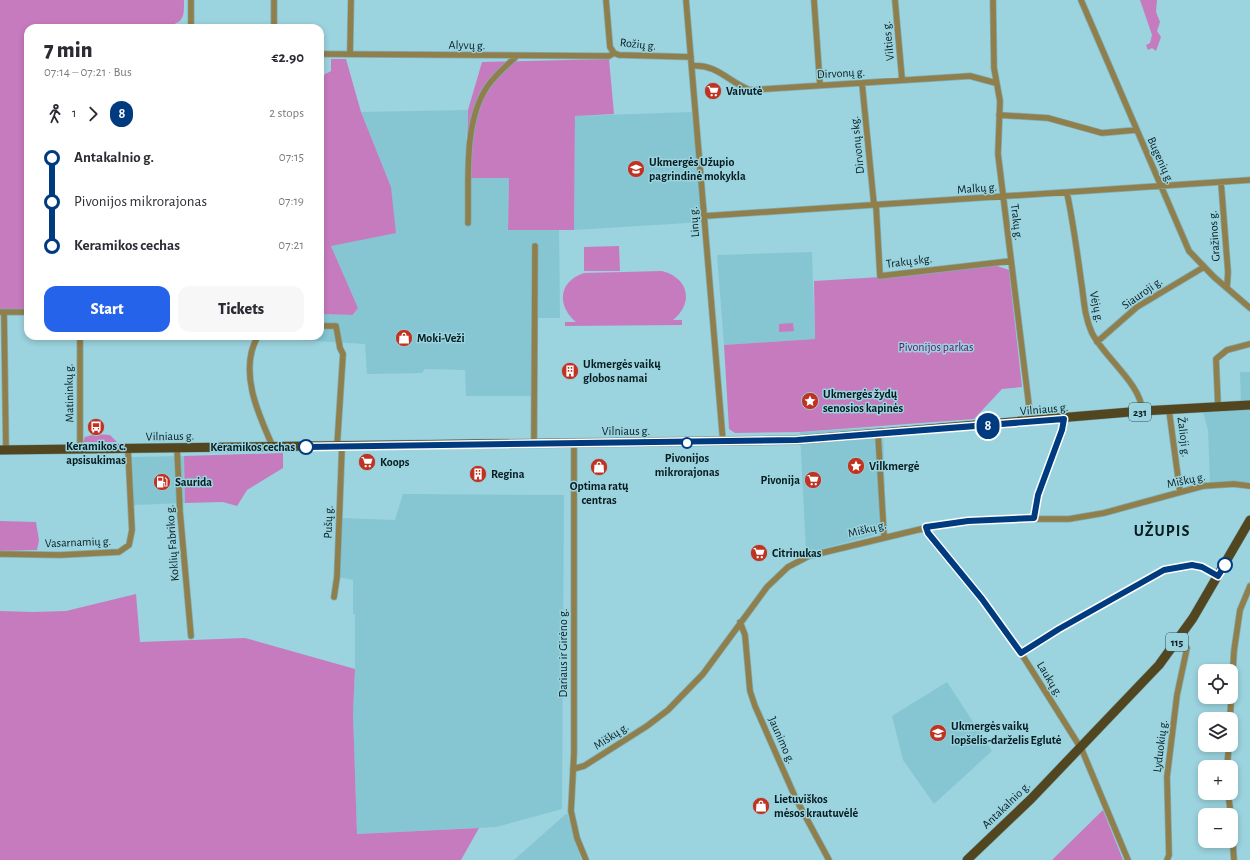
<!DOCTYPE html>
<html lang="en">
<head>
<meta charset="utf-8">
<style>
  body { margin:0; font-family:"Alegreya Sans",sans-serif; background:#f7f7f7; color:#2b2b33; height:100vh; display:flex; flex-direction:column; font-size:15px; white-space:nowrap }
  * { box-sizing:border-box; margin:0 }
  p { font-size:13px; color:#7c7c81 }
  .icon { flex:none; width:22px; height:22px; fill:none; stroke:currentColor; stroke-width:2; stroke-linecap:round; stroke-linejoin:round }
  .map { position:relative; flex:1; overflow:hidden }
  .side { position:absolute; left:24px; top:24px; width:300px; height:316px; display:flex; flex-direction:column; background:#fff; border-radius:12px; box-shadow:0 2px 6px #0003 }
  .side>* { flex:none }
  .badge { padding:0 8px; border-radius:13px; font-size:14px; line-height:26px }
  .tools { position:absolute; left:1198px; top:664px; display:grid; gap:8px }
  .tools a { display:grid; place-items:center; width:40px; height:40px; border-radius:8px; background:#fff; box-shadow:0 2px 6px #0003; font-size:20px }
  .map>.badge { position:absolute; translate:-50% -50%; box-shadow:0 0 0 2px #fff }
  .legs { display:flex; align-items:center; gap:6px; height:44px; padding:0 20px; font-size:13px }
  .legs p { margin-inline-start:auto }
  .summary { display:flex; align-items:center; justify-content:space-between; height:68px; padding:0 20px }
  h1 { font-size:22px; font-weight:800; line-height:30px }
  .action { display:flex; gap:8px; margin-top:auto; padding:8px 20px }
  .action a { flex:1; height:46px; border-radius:12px; background:#2563eb; color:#fff; font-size:16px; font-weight:800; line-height:46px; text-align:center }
  .action a+a { background:#f7f7f7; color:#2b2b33 }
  ul { padding:0 20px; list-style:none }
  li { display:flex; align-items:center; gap:14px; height:44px; font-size:15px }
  li i { display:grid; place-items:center; width:6px; height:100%; margin:0 5px; background:currentColor }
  li i::after { content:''; width:10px; height:10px; margin:-5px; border:3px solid; border-radius:50%; background:#fff }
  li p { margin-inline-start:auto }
  li:first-child i { background:linear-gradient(#0000 50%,currentColor 0) }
  li:last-child i { background:linear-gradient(currentColor 50%,#0000 0) }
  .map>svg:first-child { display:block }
</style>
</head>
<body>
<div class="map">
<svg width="1250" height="860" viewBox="0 0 1250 860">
  <rect width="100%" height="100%" fill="#9bd3de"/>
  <!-- built -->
  <path fill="#85c6d2" d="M468,110L466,140L509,178L508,230H559L560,318H531L532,396H466L465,370L425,369L422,373L367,374L365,344L263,338V336H320V314L354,315L358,308L331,246L391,187L361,112Z
    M692,112L703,222L574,230L575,116Z
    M812,252L815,339L724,345L717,255Z
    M1240,372H1250V401H1241Z
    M1250,410V482H1210L1208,430L1203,412Z
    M883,427L886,532L806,553L800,432Z
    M184,456L185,503L133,505L132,457Z
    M403,494L564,495L562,809L496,827L357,834L353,713L355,669V614H353V580L338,577L342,518L395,520Z
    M947,682L992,751L934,804L903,760L892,716Z
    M567,813L581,860H514Z"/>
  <!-- green -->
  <path fill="#c77bbf" d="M0,0H184C184,20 184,20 166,28H28V309H0Z
    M1140,0H1157L1156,12L1160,22L1157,31L1161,37L1156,51L1152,48L1148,50L1146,45L1150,43L1152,35Z
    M331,59H346L361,112L391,187L396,233L331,246L358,308L353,315L320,314V77L331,71Z
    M609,59L614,114L575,116L574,230H508L509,178H466L468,110L482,62Z
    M619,246L620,271H584V247Z
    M994,265L1009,270L1022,387L1002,389L974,419L800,432L735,433L729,429L724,345L815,339L814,281L881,277Z
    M662,271C689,278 694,303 673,320H682V325L565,326V322H576C556,305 559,281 584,273Z
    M793,323L794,331L779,332V324Z
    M96,434L110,435L117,442H83L85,437Z
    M283,453V468L247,490L237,506L223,502L185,503L184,456Z
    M0,521L36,522L39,540L37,550L0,551Z
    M136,594L140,642L245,638L355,669L353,713L357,834L479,828L461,860H0V611L33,612L66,611Z
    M1103,810L1123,860H1052Z"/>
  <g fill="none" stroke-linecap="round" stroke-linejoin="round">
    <defs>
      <path id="minor" d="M274,0V28
        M606,0L610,47L614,53L619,55L691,57
        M686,0L723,442
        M814,0L820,85
        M895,0L902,79
        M993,0L994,68L1000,101L998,154L1031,422
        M1081,0L1189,251L1214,277L1250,308
        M191,28V0
        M320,54L609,56L614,53
        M350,54L351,0
        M692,66C718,64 728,82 750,90L970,76L996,83
        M862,83L874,205
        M999,115L1048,118L1102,133L1136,130
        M1221,182L1228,272L1227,288
        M1067,193C1073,221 1077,251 1081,280C1084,298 1084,316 1092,333C1104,357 1142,385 1142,411
        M876,205L880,276L1011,261
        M705,216L1250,180
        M468,223C469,181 463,123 487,87C495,75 506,66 517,56
        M0,312H28
        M4,312L6,450
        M320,326H336L340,348L343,354L337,447
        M80,336V449
        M258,336C238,370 258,414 273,447
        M1097,342L1137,307L1204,267
        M1218,406L1216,359L1227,350L1250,344
        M1169,410L1180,492
        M878,435L884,536
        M534,443L535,246
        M574,444V753L571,811L577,838L586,860
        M177,448L180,512L191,636
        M1034,518L1038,495L1062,430L1064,419
        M926,527L928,533L982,599L1021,653L1082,750L1128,860
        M0,554L60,555L119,552L129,545L132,530L128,449
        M334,597L337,577L342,446
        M740,622L745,635L750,691L755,706L796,799L829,860
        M1021,653L1059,629L1164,570L1192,565L1202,567L1218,576
        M1230,719L1234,651L1240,610L1250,586
        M1227,767L1229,745
        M573,769L584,766L647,726L668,710L703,674L767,587L788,567L809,556L942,524L1016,519H1069L1104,513L1203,486L1234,484L1250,486
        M1228,793L1231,815
        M1231,818L1234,860
        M1167,860L1169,855L1167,777L1177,695L1187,648L1178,640"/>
      <path id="primary" d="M0,450L797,440L1142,411L1250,405
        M967,860L1031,799L1159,665L1193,618L1250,520"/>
    </defs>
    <!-- minor casing -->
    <use href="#minor" stroke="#7daeb8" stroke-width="7"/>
    <!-- primary casing -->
    <use href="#primary" stroke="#7daeb8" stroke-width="10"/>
    <!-- minor -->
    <use href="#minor" stroke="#917f4b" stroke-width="5.5"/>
    <!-- primary -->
    <use href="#primary" stroke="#524621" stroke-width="9"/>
  </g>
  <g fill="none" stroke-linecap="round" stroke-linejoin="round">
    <defs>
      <path id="line-1" d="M306,447L797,440L1064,419L1062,430L1038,495L1034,518L968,521L926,527L928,533L982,599L1021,653L1059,629L1164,570L1192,565L1202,567L1218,576L1225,565"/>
    </defs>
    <!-- line-1 casing -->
    <use href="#line-1" stroke="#fff" stroke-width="9"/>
    <!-- line-1 -->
    <use href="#line-1" stroke="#003b80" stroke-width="6"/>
  </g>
  <!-- icons -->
  <defs>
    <symbol id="supermarket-disc" viewBox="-11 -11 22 22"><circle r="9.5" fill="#c03322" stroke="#9bd3de"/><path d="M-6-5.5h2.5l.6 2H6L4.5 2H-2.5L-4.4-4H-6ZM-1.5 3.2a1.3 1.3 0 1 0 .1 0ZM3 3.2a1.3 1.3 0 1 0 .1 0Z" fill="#fff"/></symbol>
    <symbol id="school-disc" viewBox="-11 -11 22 22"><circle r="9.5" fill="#c03322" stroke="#9bd3de"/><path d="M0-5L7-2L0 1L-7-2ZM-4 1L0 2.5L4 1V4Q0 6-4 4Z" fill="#fff"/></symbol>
    <symbol id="shop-disc" viewBox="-11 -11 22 22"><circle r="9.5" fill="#c03322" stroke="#9bd3de"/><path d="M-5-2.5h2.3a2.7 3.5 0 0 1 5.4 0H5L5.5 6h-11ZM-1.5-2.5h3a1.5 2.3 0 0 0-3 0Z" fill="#fff"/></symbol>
    <symbol id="building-disc" viewBox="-11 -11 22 22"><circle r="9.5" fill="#c03322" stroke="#9bd3de"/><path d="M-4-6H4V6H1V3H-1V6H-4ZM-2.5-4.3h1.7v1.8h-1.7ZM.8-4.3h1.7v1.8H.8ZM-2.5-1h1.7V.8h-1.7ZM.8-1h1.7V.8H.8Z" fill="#fff"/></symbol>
    <symbol id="sight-disc" viewBox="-11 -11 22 22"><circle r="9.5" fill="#c03322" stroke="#9bd3de"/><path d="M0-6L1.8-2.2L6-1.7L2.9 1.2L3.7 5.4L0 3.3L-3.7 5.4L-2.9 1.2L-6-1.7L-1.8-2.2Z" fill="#fff"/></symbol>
    <symbol id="bus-disc" viewBox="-11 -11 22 22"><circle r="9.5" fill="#c03322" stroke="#9bd3de"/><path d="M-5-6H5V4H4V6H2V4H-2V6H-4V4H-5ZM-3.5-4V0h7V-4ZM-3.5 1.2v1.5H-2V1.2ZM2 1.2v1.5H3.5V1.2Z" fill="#fff"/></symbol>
    <symbol id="fuel-disc" viewBox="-11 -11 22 22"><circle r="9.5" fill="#c03322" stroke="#9bd3de"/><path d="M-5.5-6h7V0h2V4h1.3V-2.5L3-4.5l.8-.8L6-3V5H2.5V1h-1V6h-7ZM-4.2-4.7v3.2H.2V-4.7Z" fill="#fff"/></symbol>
  </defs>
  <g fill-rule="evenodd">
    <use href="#supermarket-disc" x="703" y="81" width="20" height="20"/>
    <use href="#school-disc" x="626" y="159" width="20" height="20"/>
    <use href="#shop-disc" x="394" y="328" width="20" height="20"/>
    <use href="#building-disc" x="560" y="361" width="20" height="20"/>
    <use href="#sight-disc" x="800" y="391" width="20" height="20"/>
    <use href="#bus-disc" x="86" y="417" width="20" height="20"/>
    <use href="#supermarket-disc" x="357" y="452" width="20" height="20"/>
    <use href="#sight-disc" x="846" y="456" width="20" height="20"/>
    <use href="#shop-disc" x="589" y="457" width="20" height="20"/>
    <use href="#building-disc" x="468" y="464" width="20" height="20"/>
    <use href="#supermarket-disc" x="803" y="470" width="20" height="20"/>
    <use href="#fuel-disc" x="152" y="472" width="20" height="20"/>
    <use href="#supermarket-disc" x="749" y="543" width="20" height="20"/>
    <use href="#school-disc" x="928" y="723" width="20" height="20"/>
    <use href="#shop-disc" x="751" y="796" width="20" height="20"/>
  </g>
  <!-- markers -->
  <g fill="#fff" stroke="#003b80" stroke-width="2">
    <circle cx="687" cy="443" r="5"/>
    <circle cx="306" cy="447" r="7"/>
    <circle cx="1225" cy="565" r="7"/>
  </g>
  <g text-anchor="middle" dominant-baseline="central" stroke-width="3" stroke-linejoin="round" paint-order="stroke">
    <!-- shield labels -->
    <g fill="#9bd3de" stroke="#335359" stroke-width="1">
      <rect x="1129" y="403" width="22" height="18" rx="3"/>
      <rect x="1166" y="633" width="22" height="18" rx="3"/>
    </g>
    <g font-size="11" font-weight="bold" fill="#061c20">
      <text x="1140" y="412">231</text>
      <text x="1177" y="642">115</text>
    </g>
    <!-- street labels -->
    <g font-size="12" fill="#061c20" stroke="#9bd3de">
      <text transform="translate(888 41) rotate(-96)">Vilties g.</text>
      <text transform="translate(638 44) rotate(6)">Rožių g.</text>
      <text transform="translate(467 45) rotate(1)">Alyvų g.</text>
      <text transform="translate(841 73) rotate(-3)">Dirvonų g.</text>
      <text transform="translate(857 145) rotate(-96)">Dirvonų skg.</text>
      <text transform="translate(1161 160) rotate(66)">Bugenių g.</text>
      <text transform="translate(977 188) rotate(-4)">Malkų g.</text>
      <text transform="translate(694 222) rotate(-94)">Linų g.</text>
      <text transform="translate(1017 222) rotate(83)">Trakų g.</text>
      <text transform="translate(1214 236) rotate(-94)">Gražinos g.</text>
      <text transform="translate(909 261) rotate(-7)">Trakų skg.</text>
      <text transform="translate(1142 293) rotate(-35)">Siauroji g.</text>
      <text transform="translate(1097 307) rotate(78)">Vėjų g.</text>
      <text transform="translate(69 393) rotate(-91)">Matininkų g.</text>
      <text transform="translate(1044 409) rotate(-5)">Vilniaus g.</text>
      <text x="626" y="431">Vilniaus g.</text>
      <text transform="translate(170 436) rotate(-1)">Vilniaus g.</text>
      <text transform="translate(1184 437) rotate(83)">Žalioji g.</text>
      <text transform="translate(1186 480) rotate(-12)">Miškų g.</text>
      <text transform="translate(328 522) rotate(-88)">Pušų g.</text>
      <text transform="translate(867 529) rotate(-14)">Miškų g.</text>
      <text transform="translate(78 542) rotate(-2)">Vasarnamių g.</text>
      <text transform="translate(172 543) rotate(-94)">Koklių Fabriko g.</text>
      <text transform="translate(563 653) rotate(-90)">Dariaus ir Girėno g.</text>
      <text transform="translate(1050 679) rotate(59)">Laukų g.</text>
      <text transform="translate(611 736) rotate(-33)">Miškų g.</text>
      <text transform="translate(782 740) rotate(66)">Jaunimo g.</text>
      <text transform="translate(1160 746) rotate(-83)">Lyduokių g.</text>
      <text transform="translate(1006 805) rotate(-44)">Antakalnio g.</text>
    </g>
    <!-- poi labels -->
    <g font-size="12" font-weight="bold" fill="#061c20" stroke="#9bd3de" text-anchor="start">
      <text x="726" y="91">Vaivutė</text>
      <text x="649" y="162">Ukmergės Užupio<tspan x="649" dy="14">pagrindinė mokykla</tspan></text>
      <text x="417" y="338">Moki-Veži</text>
      <text x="583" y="364">Ukmergės vaikų<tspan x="583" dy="14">globos namai</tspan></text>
      <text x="823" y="394">Ukmergės žydų<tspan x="823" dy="14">senosios kapinės</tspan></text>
      <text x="96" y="446" text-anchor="middle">Keramikos c.<tspan x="96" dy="14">apsisukimas</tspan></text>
      <text x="380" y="462">Koops</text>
      <text x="869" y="466">Vilkmergė</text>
      <text x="491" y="474">Regina</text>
      <text x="800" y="480" text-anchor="end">Pivonija</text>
      <text x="175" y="482">Saurida</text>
      <text x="599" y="486" text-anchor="middle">Optima ratų<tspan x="599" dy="14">centras</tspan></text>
      <text x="772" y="553">Citrinukas</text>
      <text x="951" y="726">Ukmergės vaikų<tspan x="951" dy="14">lopšelis-darželis Eglutė</tspan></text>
      <text x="774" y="799">Lietuviškos<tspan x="774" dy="14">mėsos krautuvėlė</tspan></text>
    </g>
    <!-- park labels -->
    <g font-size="12" fill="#6b1067" stroke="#9bd3de">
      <text x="936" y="347">Pivonijos parkas</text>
    </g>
    <!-- stop labels -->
    <g font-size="12" font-weight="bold" fill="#061c20" stroke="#9bd3de" text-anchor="end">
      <text x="295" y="447">Keramikos cechas</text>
      <text x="687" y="458" text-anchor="middle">Pivonijos<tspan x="687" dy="14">mikrorajonas</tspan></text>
    </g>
    <!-- district labels -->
    <g font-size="16" font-weight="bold" letter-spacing="1" fill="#061c20" stroke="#9bd3de">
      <text x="1162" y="531">UŽUPIS</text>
    </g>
  </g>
</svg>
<div class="tools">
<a><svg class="icon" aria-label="locate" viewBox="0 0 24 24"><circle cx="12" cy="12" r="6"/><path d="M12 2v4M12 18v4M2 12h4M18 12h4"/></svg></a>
<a><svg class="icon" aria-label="layers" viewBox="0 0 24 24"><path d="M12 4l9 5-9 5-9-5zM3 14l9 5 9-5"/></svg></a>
<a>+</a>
<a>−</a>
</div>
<b class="badge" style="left:988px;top:426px;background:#003b80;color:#fff">8</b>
<section class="side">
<div class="summary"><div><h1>7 min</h1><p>07:14 – 07:21 · Bus</p></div><b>€2.90</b></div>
<div class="legs"><svg class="icon" aria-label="walk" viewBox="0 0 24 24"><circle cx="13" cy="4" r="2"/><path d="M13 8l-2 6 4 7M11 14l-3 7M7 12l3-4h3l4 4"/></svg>1<svg class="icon" aria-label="forward" viewBox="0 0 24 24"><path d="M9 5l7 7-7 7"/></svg><b class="badge" style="background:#003b80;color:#fff">8</b><p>2 stops</p></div>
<ul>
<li><i style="color:#003b80"></i><b>Antakalnio g.</b><p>07:15</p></li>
<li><i style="color:#003b80"></i><span>Pivonijos mikrorajonas</span><p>07:19</p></li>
<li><i style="color:#003b80"></i><b>Keramikos cechas</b><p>07:21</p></li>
</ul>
<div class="action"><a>Start</a><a>Tickets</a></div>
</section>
</div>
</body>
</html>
